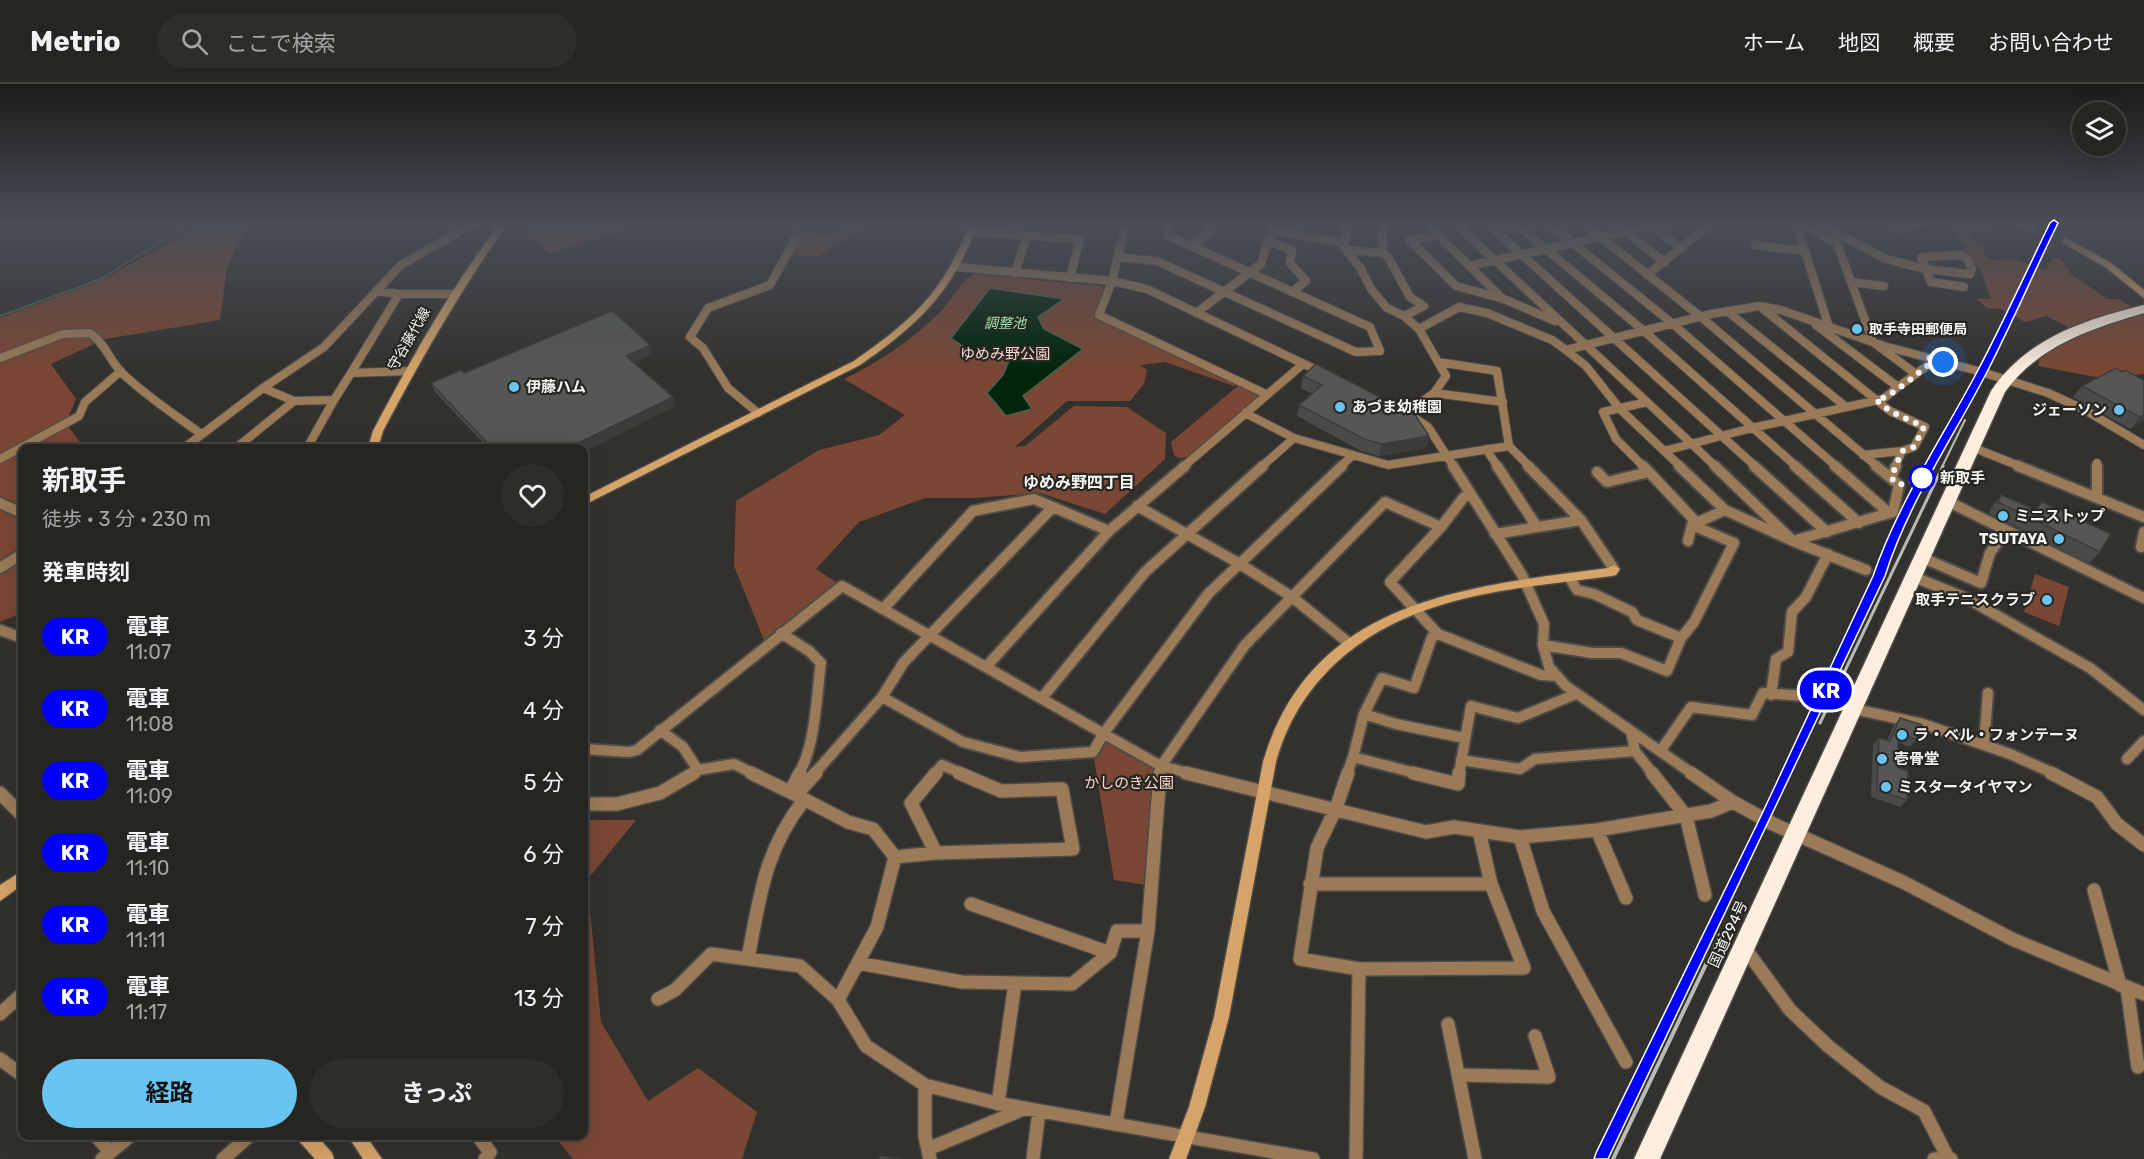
<!DOCTYPE html>
<html lang="ja">
<head>
<meta charset="utf-8">
<style>
  body { margin:0; font-family:Rubik,"Noto Sans JP",sans-serif; background:#2e2d2a; color:#f1f3f6; height:100vh; display:flex; flex-direction:column; font-size:22px; white-space:nowrap }
  * { box-sizing:border-box; margin:0 }
  p { font-size:20px; color:#a4a5a5 }
  .icon { flex:none; width:33px; height:33px; fill:none; stroke:currentColor; stroke-width:2; stroke-linecap:round; stroke-linejoin:round }
  .map { position:relative; flex:1; overflow:hidden }
  .drawer { position:absolute; left:18px; top:360px; width:570px; height:696px; display:flex; flex-direction:column; background:#262522; border-radius:12px; box-shadow:0 6px 24px #0002,0 0 0 2px #424240 }
  .drawer>* { flex:none }
  .badge { padding:0 12px; border-radius:20px; font-size:21px; line-height:39px }
  .buttons { position:absolute; left:2072px; top:18px; display:grid; gap:12px }
  .buttons a { display:grid; place-items:center; width:54px; height:54px; border-radius:50%; background:#262522; box-shadow:0 6px 24px #0002,0 0 0 2px #424240; font-size:30px }
  .you { position:absolute; width:30px; height:30px; margin:-15px; border:4px solid #fff; border-radius:50%; background:#1a73e8; box-shadow:0 0 0 9px #1a73e833 }
  .map>.badge { position:absolute; translate:-50% -50%; box-shadow:0 0 0 3px #fff }
  h2 { padding:0 24px; font-size:22px; line-height:54px }
  .round { display:grid; place-items:center; flex:none; width:63px; height:63px; border-radius:32px; background:#2e2d2a }
  .overview { display:flex; align-items:center; justify-content:space-between; height:102px; padding:0 24px }
  h1 { font-size:28px; font-weight:700; line-height:45px }
  .action { display:flex; gap:12px; margin-top:auto; padding:12px 24px }
  .action a { flex:1; height:69px; border-radius:36px; background:#68c4f0; color:#111; font-size:24px; font-weight:700; line-height:69px; text-align:center }
  .action a+a { background:#2e2d2a; color:#f1f3f6 }
  ul { padding:0; list-style:none }
  li { display:flex; align-items:center; gap:18px; height:72px; padding:0 24px }
  li div { flex:1 }
  li b { display:block; font-size:22px }
  li em { font-style:normal }
  li .badge { min-width:66px; font-weight:700; text-align:center }
  header { display:flex; align-items:center; gap:36px; box-sizing:border-box; height:84px; padding:0 30px; background:#262522; border-bottom:2px solid #424240 }
  header strong { font-size:28px }
  nav { display:flex; gap:33px; margin-inline-start:auto; font-size:21px }
  .search { width:420px; height:54px; background:#2e2d2a; display:flex; align-items:center; gap:15px; box-sizing:border-box; padding:0 21px; border-radius:33px; color:#a4a5a5; font-size:22px }
  .map>svg:first-child { display:block }
</style>
</head>
<body>
<header>
<strong>Metrio</strong>
<div class="search"><svg class="icon" aria-label="search" viewBox="0 0 24 24"><circle cx="10" cy="10" r="6"/><path d="M15 15l6 6"/></svg>ここで検索</div>
<nav><a>ホーム</a><a>地図</a><a>概要</a><a>お問い合わせ</a></nav>
</header>
<div class="map">
<svg width="2144" height="1075" viewBox="0 0 2144 1075">
  <rect width="100%" height="100%" fill="#32312e"/>
  <!-- green -->
  <path fill="#794733" d="M206,139H249L227,184L220,236L105,255L51,280L76,315L66,339L84,364H22V529L0,538V234L100,197Z
    M540,139H644L550,170L522,148Z
    M848,139H876L818,172L786,171L797,147L828,151Z
    M1983,139L1989,146L1986,148L1970,149L1971,157L1983,160L1985,173L1993,176L2013,175L2045,186L2053,174L2061,175L2071,190L2107,215H2118L2144,229V290L2101,294L2038,282L2041,270L2077,251L2063,240L2046,232L2025,238L2001,225L1987,224L1977,215H1991L1981,187L1952,145Z
    M974,190L1102,202L1104,204L1097,232L1237,300L1234,302L1165,278L1140,281L1147,286L1144,300L1130,317H1067L1015,363L1025,362L1074,322L1127,323L1166,349L1165,375L1105,430L1040,409L974,414H925L859,438L816,485L842,502L766,561L734,482L736,417L819,366L879,351L905,331L844,295C879,278 912,256 940,228C953,215 958,199 974,190Z
    M1240,300L1259,310V312L1187,373L1179,374L1174,371L1171,358Z
    M2035,490L2069,503L2059,542L2024,528Z
    M1104,649L1161,682L1152,802L1114,796L1093,668Z
    M584,736H636L587,796L601,938L648,1017L698,984L757,1028L742,1075H573L554,1052H584Z"/>
  <!-- water -->
  <path fill="#00250b" stroke="#4a6351" stroke-width="1.5" d="M990,204L1064,215L1038,233L1044,245L1083,265L1023,312L1032,325L1006,332L987,309L1003,291L1010,274L968,266L951,254Z"/>
  <g fill="none" stroke-linecap="round" stroke-linejoin="round">
    <!-- stream -->
    <path stroke="#4a6351" stroke-width="2" d="M0,232L101,195L191,139"/>
    <!-- secondary-tunnel -->
    <path stroke="#464542" stroke-width="10" stroke-dasharray="10 4.5" stroke-linecap="butt" d="M2035,139L2066,157"/>
    <defs>
      <path id="street-far2" d="M1126,139L1112,197L1099,231L1266,310
        M1347,139L1344,163L1361,185L1371,205L1387,224L1404,232L1419,245L1446,292L1434,309L1407,328
        M1382,139L1383,169
        M1429,139V142L1503,215
        M1455,139C1542,221 1630,301 1716,383
        M1487,139L1756,383
        M1501,139L1521,146
        M1515,139L1644,247L1797,383
        M1548,139L1673,240L1837,383
        M1583,139L1701,233L1878,383
        M1615,139L1665,179
        M1649,139L1681,164
        M1796,139L1829,243
        M1799,139L1837,159L1873,258L1916,290
        M1818,139L1886,175L1926,185
        M1889,139L1899,145L1922,139
        M2021,139L2033,145L2036,139
        M1271,146L1344,159
        M971,148L1080,155L1070,194
        M1437,151L1410,156L1456,202L1504,215L1555,237
        M1268,157L1292,166L1290,179L1306,197L1292,208
        M1755,161L1805,167
        M1191,162L1210,148L1211,139
        M1348,166L1383,169L1388,173L1410,213L1424,222L1404,232
        M1960,171L1967,174L1972,185L1970,190L1926,185L1921,173Z
        M1118,173L1157,177L1356,268L1380,267L1370,243L1167,151L1169,139
        M1469,182L1664,139
        M957,183L1112,197L1147,205L1323,289
        M1926,185L1931,198L1964,203
        M1015,189L1027,152
        M1647,191L1712,139
        M1851,198L1884,202
        M376,207L399,210H454
        M1762,224L1890,327L1925,343L1914,363L1902,367L1895,383
        M1727,227L1845,322
        M1196,229L1261,180L1273,139
        M1419,245L1459,223L1487,229L1552,256L1566,266L1586,282L1620,325L1681,383
        M1566,266L1711,230L1759,222L1781,226L1884,262L1982,288L2048,309L2083,325L2144,361
        M0,274L63,250L90,249C105,259 110,277 122,289C146,312 174,330 201,350
        M1438,278L1497,287L1509,362
        M351,289L399,210
        M1898,303L1931,279L1929,274
        M263,304L294,317L334,316L351,289L410,287
        M1434,309L1503,318
        M758,329L728,304L703,264L690,253L708,224L770,201L798,150L794,139
        M1245,329L1294,354L1388,381L1509,362L1530,383
        M1407,329L1428,343L1454,383
        M184,364L263,304L324,263L401,181L474,139
        M236,364L294,317
        M307,364L334,316
        M1974,364L2022,383
        M1486,365L1498,383
        M1664,367L1752,344L1883,315L1898,303L1816,241
        M1863,371L1902,367
        M0,375L79,332L85,318L121,287
        M2097,379V383
        M1183,383L1303,280
        M1261,383L1294,354
        M1340,383L1353,371
        M1644,383L1616,355L1603,328L1647,318"/>
      <path id="street-far1" d="M1453,382L1522,491L1544,540L1543,561L1549,583L1566,602L1693,690
        M1497,382L1537,443
        M1679,382L1725,426
        M1715,382L1793,457L1866,486
        M1754,382L1827,448
        M1795,382L1859,439
        M1835,382L1889,429
        M2018,382L2144,433
        M2097,382V413
        M1597,388L1607,398L1649,388L1643,382
        M1649,388L1696,438
        M1891,394L1896,382
        M1471,411L1464,413L1441,443L1390,498L1438,550L1541,591L1556,592
        M1949,418L2144,514
        M0,419L22,429
        M1137,422L1240,480L1292,513L1350,560
        M1053,423L904,578L882,613L963,658L1020,673L1093,668L1104,649L1208,510L1342,382
        M1581,436L1614,485
        M1495,450L1581,436L1528,382
        M1688,457L1692,441L1725,426L1793,457L1893,428L1899,401L1876,382
        M2141,463L2144,448
        M1923,474L1981,499L1990,469L2006,446
        M0,484L22,470
        M1914,493L1966,514L2090,584L2144,626
        M1570,494L1577,506L1594,510L1632,528L1637,536L1681,554
        M883,525L973,427L1034,415L1109,447
        M0,546L22,554
        M781,549L809,567L821,579C816,615 816,658 799,690
        M1543,561L1592,569H1621L1667,587L1681,554L1694,538L1734,459L1692,441
        M986,583L1109,447L1185,382
        M1771,611L1776,575L1788,568L1792,528L1806,513L1828,470
        M1042,614L1145,488L1263,382
        M1854,625L1923,640L2010,670L2055,690
        M1364,630L1382,594L1414,604L1432,553L1438,550
        M660,646L683,663L698,686
        M1984,661L1988,609
        M584,665L629,668L637,666L842,502L1161,682L1192,690
        M1661,666L1691,623L1752,631L1763,609L1804,612
        M1635,667L1653,690
        M1353,673L1364,630L1396,640L1464,654
        M2127,675L2144,657
        M1461,676L1520,685L1535,675L1635,667L1631,647
        M691,690L698,686L734,680L754,690
        M814,690L882,613
        M935,690L942,681L963,690
        M1160,690L1161,682L1245,561L1385,418L1441,443
        M1347,690L1353,673L1419,690
        M1459,690L1471,622L1518,634L1576,610"/>
      <path id="street" d="M751,689L796,711
        M816,689L796,711L848,738L873,745L895,773L877,843L838,916
        M936,689L911,719L936,769
        M1186,689L1426,748L1454,743L1520,753L1597,746L1711,727L1733,718
        M1348,689L1336,724L1317,764L1300,875L1359,885
        M1413,689L1458,700L1459,689
        M1652,689L1686,732L1705,811
        M1691,689L1733,718L1773,740L1903,798L2012,855L2144,910
        M2051,689L2097,713L2117,740L2144,761
        M790,708L800,689
        M0,709L22,731
        M584,720H617L660,709L694,689
        M1597,746L1626,814
        M1520,753L1543,827L1626,978
        M936,769L1073,765L1062,705L1001,707L959,689
        M895,773L936,769
        M1310,800H1491
        M2094,806L2120,901
        M971,820L1110,869
        M1744,863L1790,926L1828,962L1880,1003L1924,1027L1948,1074L1951,1075
        M748,874C760,813 764,767 804,716
        M858,879L962,898L1072,900L1110,869L1117,847H1148
        M2127,904L2138,983
        M658,915L675,906L711,870L800,882L838,916L866,962L925,1001L996,1019L1313,1075
        M0,930L22,910
        M1448,940L1475,1075
        M0,975L22,991
        M1458,991L1549,993L1535,952
        M925,1001V1052L930,1075
        M998,1020L1015,899
        M1116,1039L1148,847L1160,689
        M96,1052L110,1068
        M478,1052L490,1068L485,1075
        M928,1065L1026,1024
        M102,1075L130,1052
        M223,1075L249,1052
        M1033,1075L1039,1027
        M1356,1075L1359,885L1524,884L1491,800L1479,747
        M1934,1075L1948,1074"/>
      <path id="secondary" d="M500,139H508C461,205 421,275 383,347L378,364H368L373,347C411,275 451,204 500,139Z
        M970,139H978C952,209 920,239 860,281L584,421V413L854,277C914,235 943,209 970,139Z
        M2066,154L2111,179L2144,206V214L2105,183L2063,159V155Z
        M1614,481L1620,485L1616,491L1612,492C1515,505 1413,509 1337,578C1307,606 1287,638 1276,678L1229,933L1205,1023L1186,1075H1169L1189,1023L1214,933L1263,678C1311,515 1465,503 1608,484Z
        M22,787V801L0,817V801Z
        M298,1052H317L332,1069L334,1075H315L300,1058Z
        M348,1052H366L382,1075H363Z"/>
      <path id="highway" d="M2144,221V229C2091,245 2039,261 2005,308L1660,1075H1634L1991,307C2025,255 2086,235 2144,221Z"/>
    </defs>
    <!-- street-far2 casing -->
    <use href="#street-far2" stroke="#4d4c4a" stroke-width="10"/>
    <!-- street-far1 casing -->
    <use href="#street-far1" stroke="#4d4c4a" stroke-width="14"/>
    <!-- street casing -->
    <use href="#street" stroke="#4d4c4a" stroke-width="16"/>
    <!-- secondary casing -->
    <use href="#secondary" stroke="#4d4c4a" stroke-width="3"/>
    <!-- highway casing -->
    <use href="#highway" stroke="#4d4c4a" stroke-width="3"/>
    <!-- street-far2 -->
    <use href="#street-far2" stroke="#9a7a57" stroke-width="8"/>
    <!-- street-far1 -->
    <use href="#street-far1" stroke="#9a7a57" stroke-width="10"/>
    <!-- street -->
    <use href="#street" stroke="#9a7a57" stroke-width="13"/>
    <!-- secondary -->
    <use href="#secondary" fill="#d6a368" fill-rule="evenodd"/>
    <!-- highway -->
    <use href="#highway" fill="#feeedd" fill-rule="evenodd"/>
    <!-- rail-far2 -->
    <path stroke="#b9b9b6" stroke-width="2" d="M1928,383L1982,288L2054,139
      M1942,383L1965,336"/>
    <!-- rail-far1 -->
    <path stroke="#b9b9b6" stroke-width="3" d="M1820,639L1943,382
      M1786,690L1879,492L1890,458L1929,382"/>
    <!-- rail -->
    <path stroke="#b9b9b6" stroke-width="4" d="M1602,1075L1787,689
      M1613,1075L1720,851"/>
  </g>
  <!-- wall -->
  <path fill="#4a4b48" d="M650,261L652,270L633,279L673,313L675,322L584,364H488L435,308L431,299L464,289Z
    M2116,284L2144,337L2130,345L2073,313L2082,302Z
    M1303,292L1429,352L1426,364L1379,372L1361,367L1297,332L1299,321L1312,310L1301,304Z
    M2001,411L2035,425L2042,418L2100,468L2089,479L1989,429L1992,423Z
    M1900,634L1916,656L1909,663L1898,658V684L1907,716L1900,723L1871,713L1873,661L1879,654L1887,656L1894,641Z"/>
  <!-- shaded-wall -->
  <path fill="#3c3d3b" d="M650,261L652,270L629,281L626,272Z
    M673,313L675,322L584,368V364H568Z
    M2144,331V337L2130,345L2140,333Z
    M1429,352L1426,364L1379,372L1382,360Z"/>
  <!-- building -->
  <path fill="#565754" stroke="#3c3d3b" stroke-width="1.5" d="M612,227L650,261L626,272L673,313L568,364H492L431,299L461,286L464,289Z
    M1316,280L1416,332L1429,352L1382,360L1364,355L1299,321L1322,301L1303,292Z
    M2116,284L2122,288L2125,286L2144,296V331L2140,333L2082,302Z
    M2001,411L2036,426L2042,418L2111,450L2100,468L1998,418Z
    M1900,634L1922,641L1916,656L1898,647V684L1908,687L1907,716L1877,706L1879,654L1890,657Z
    M880,1072L903,1075H879Z"/>
  <!-- sky -->
  <linearGradient id="sky" x2="0" y2="1"><stop stop-color="#1c1b19"/><stop offset="0.48" stop-color="#494e57"/><stop offset="1" stop-color="#494e57" stop-opacity="0"/></linearGradient>
  <rect width="2144" height="289" fill="url(#sky)"/>
  <!-- line -->
  <path fill="#00f" stroke="#fff" stroke-width="1.5" d="M2054,136L2058,139C2034,188 2012,239 1987,288C1952,356 1908,419 1885,492L1608,1075H1594L1596,1069L1760,734L1873,492C1898,419 1941,356 1977,288C2003,239 2026,188 2050,139Z"/>
  <g fill="none" stroke-linecap="round" stroke-linejoin="round">
    <!-- walk -->
    <path stroke="#f5f5f3" stroke-width="6" stroke-dasharray="0 10.8" d="M1922,394L1899,401L1891,394L1902,367L1914,363L1924,343L1890,327L1876,316C1889,315 1919,288 1931,279L1929,274L1943,278"/>
  </g>
  <!-- markers -->
  <g fill="#68c4f0" stroke="#282724" stroke-width="2">
    <circle cx="1857" cy="245" r="6"/>
    <circle cx="514" cy="303" r="6"/>
    <circle cx="1340" cy="323" r="6"/>
    <circle cx="2119" cy="326" r="6"/>
    <circle cx="2003" cy="432" r="6"/>
    <circle cx="2059" cy="455" r="6"/>
    <circle cx="2047" cy="516" r="6"/>
    <circle cx="1902" cy="651" r="6"/>
    <circle cx="1882" cy="675" r="6"/>
    <circle cx="1886" cy="703" r="6"/>
  </g>
  <circle fill="#fff" stroke="#00f" stroke-width="3" cx="1922" cy="394" r="12"/>
  <g text-anchor="middle" dominant-baseline="central" stroke-width="4.5" stroke-linejoin="round" paint-order="stroke">
    <!-- far-water labels -->
    <g font-size="14" font-style="italic" fill="#96e2a6" stroke="#282724">
      <text x="1005" y="239">調整池</text>
    </g>
    <!-- far-poi labels -->
    <g font-size="14" font-weight="bold" fill="#f5f5f3" stroke="#282724" text-anchor="start">
      <text x="1869" y="245">取手寺田郵便局</text>
    </g>
    <!-- far-street labels -->
    <g font-size="14" fill="#f5f5f3" stroke="#282724">
      <text transform="translate(409 255) rotate(-60)">守谷藤代線</text>
    </g>
    <!-- park labels -->
    <g font-size="15" fill="#fbd7c9" stroke="#282724">
      <text x="1005" y="270">ゆめみ野公園</text>
      <text x="1129" y="699">かしのき公園</text>
    </g>
    <!-- poi labels -->
    <g font-size="15" font-weight="bold" fill="#f5f5f3" stroke="#282724" text-anchor="start">
      <text x="526" y="303">伊藤ハム</text>
      <text x="1352" y="323">あづま幼稚園</text>
      <text x="2107" y="326" text-anchor="end">ジェーソン</text>
      <text x="2015" y="432">ミニストップ</text>
      <text x="2047" y="455" text-anchor="end">TSUTAYA</text>
      <text x="2035" y="516" text-anchor="end">取手テニスクラブ</text>
      <text x="1914" y="651">ラ・ベル・フォンテーヌ</text>
      <text x="1894" y="675">壱骨堂</text>
      <text x="1898" y="703">ミスタータイヤマン</text>
    </g>
    <!-- stop labels -->
    <g font-size="15" font-weight="bold" fill="#f5f5f3" stroke="#282724" text-anchor="start">
      <text x="1940" y="394">新取手</text>
    </g>
    <!-- street labels -->
    <g font-size="15" fill="#f5f5f3" stroke="#282724">
      <text transform="translate(1728 850) rotate(-65)">国道294号</text>
    </g>
    <!-- neighbourhood labels -->
    <g font-size="16" font-weight="bold" fill="#f5f5f3" stroke="#282724">
      <text x="1079" y="398">ゆめみ野四丁目</text>
    </g>
  </g>
</svg>
<div class="buttons">
<a><svg class="icon" aria-label="layers" viewBox="0 0 24 24"><path d="M12 4l9 5-9 5-9-5zM3 14l9 5 9-5"/></svg></a>
</div>
<div class="you" style="left:1943px;top:278px"></div>
<b class="badge" style="left:1826px;top:606px;background:#00f;color:#fff">KR</b>
<section class="drawer">
<div class="overview"><div><h1>新取手</h1><p>徒歩 · 3 分 · 230 m</p></div><a class="round"><svg class="icon" aria-label="heart" viewBox="0 0 24 24"><path d="M12 20l-8-8c-3-5 5-10 8-4 3-6 11-1 8 4z"/></svg></a></div>
<h2>発車時刻</h2>
<ul>
<li><span class="badge" style="background:#00f;color:#fff">KR</span><div><b>電車</b><p>11:07</p></div><em>3 分</em></li>
<li><span class="badge" style="background:#00f;color:#fff">KR</span><div><b>電車</b><p>11:08</p></div><em>4 分</em></li>
<li><span class="badge" style="background:#00f;color:#fff">KR</span><div><b>電車</b><p>11:09</p></div><em>5 分</em></li>
<li><span class="badge" style="background:#00f;color:#fff">KR</span><div><b>電車</b><p>11:10</p></div><em>6 分</em></li>
<li><span class="badge" style="background:#00f;color:#fff">KR</span><div><b>電車</b><p>11:11</p></div><em>7 分</em></li>
<li><span class="badge" style="background:#00f;color:#fff">KR</span><div><b>電車</b><p>11:17</p></div><em>13 分</em></li>
</ul>
<div class="action"><a>経路</a><a>きっぷ</a></div>
</section>
</div>
</body>
</html>
